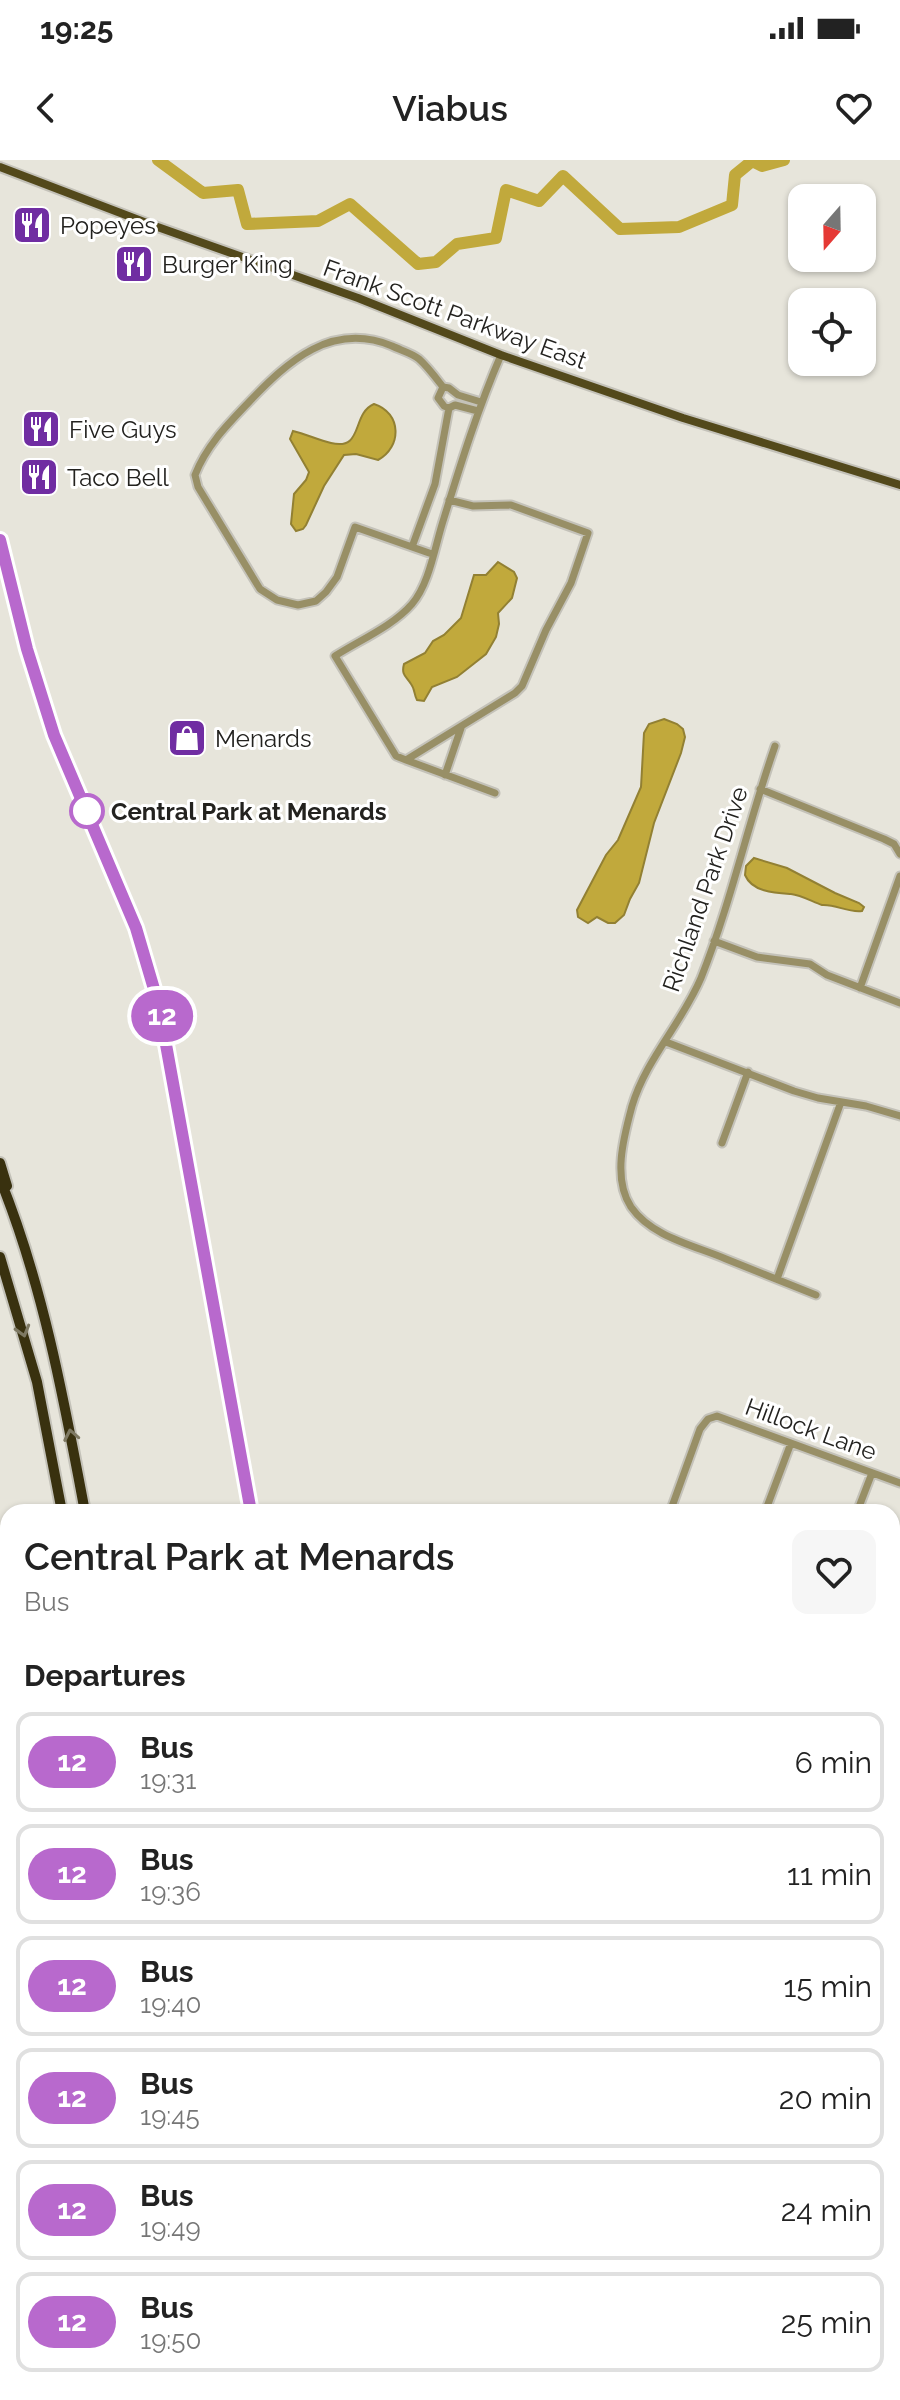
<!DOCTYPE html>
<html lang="en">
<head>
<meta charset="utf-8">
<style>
  body { margin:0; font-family:Raleway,sans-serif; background:#f6f6f6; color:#222; height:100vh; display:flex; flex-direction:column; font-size:30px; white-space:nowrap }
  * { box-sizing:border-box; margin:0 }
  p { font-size:26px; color:#767676 }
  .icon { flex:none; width:44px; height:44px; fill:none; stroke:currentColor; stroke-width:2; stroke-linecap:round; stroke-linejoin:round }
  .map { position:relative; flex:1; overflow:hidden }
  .sheet { position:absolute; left:0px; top:1344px; width:900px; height:896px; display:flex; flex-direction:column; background:#fff; border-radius:24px 24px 0 0; box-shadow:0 2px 6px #0004 }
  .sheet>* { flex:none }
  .badge { padding:0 16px; border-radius:26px; font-size:28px; line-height:52px }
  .needle { width:52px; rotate:200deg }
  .controls { position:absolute; left:788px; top:24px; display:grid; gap:16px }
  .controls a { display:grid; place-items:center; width:88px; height:88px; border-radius:16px; background:#fff; box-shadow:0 2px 6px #0004; font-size:40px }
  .map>.badge { position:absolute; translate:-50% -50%; box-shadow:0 0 0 4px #fff }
  h2 { padding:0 24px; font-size:30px; line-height:72px }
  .round { display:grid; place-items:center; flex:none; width:84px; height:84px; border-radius:16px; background:#f6f6f6 }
  .head { display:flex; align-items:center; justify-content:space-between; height:136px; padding:0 24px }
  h1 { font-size:38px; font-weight:600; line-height:60px }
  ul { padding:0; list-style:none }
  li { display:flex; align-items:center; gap:24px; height:100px; margin:0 16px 12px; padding:0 8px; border:4px solid #e0e0e0; border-radius:16px }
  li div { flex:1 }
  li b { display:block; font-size:30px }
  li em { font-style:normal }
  li .badge { min-width:88px; font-weight:700; text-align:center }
  .status { display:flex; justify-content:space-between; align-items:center; height:56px; padding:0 40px; background:#fff; direction:ltr }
  .status svg { height:22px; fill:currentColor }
  header { display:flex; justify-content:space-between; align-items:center; height:104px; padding:0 24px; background:#fff; font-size:36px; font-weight:600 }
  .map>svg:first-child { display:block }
</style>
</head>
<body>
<div class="status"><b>19:25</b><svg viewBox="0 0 49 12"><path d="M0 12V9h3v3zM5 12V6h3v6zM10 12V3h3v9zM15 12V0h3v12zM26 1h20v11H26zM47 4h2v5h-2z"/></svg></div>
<header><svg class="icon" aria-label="back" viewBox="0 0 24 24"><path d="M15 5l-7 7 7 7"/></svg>Viabus<svg class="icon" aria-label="heart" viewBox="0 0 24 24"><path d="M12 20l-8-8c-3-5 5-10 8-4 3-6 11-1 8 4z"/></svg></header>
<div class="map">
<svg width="900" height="2240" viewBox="0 0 900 2240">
  <rect width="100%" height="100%" fill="#e7e5db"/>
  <!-- water -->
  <path fill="#c1a93c" stroke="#928033" stroke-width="2" d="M374,244C402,253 402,287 378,300L356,294L344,295L324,326L306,365L303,369L296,371L291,364L294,334L306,320L309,312L290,279L293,271C306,274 318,280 331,283C364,291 351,254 374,244Z
    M498,402L514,412L517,418L512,438L498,453L499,464L496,477L486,494L457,517L432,527L424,541L417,540C414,535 415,529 411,524C406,516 401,515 404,504L425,493L433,481L444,475L461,458L474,415H486Z
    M664,559L677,564L683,569L685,577L681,593L654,663L639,723L630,739L624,755L615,763H608L597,757L588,763L578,757L577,750L606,695L618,680L641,627L644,573L649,564Z
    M754,698L787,708L835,733L859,743L864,747L862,751C848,753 836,744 822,745C813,742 801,735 791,734C775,733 752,732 745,715L746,706Z"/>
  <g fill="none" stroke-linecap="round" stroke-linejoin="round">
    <!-- river -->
    <path stroke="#c1a93c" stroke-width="12" d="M158,0L203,33L238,30L247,64L318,61L350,44L418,104L436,102L457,84L496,78L506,30L539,41L563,16L620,69L679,67L732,45L735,15L752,1L762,6L784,0"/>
    <defs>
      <path id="minor" d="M443,227L438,238L444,246L449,248L455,245L478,251
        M449,340L473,346L511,345L588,373L571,423L546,470L522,526L515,533L406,600L396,596L335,496C360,480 393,466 412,444C430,423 435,385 444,358C461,303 478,248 501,195
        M0,380C17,445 31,511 54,574C91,675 143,763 165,871L251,1352
        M412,387L435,324L449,248
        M432,394L355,367L337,417L326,432L316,441L298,445L277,440L260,429L198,327L195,315C206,286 228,264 249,242C288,201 332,161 392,186C400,190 412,193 419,199C428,207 436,218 443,227L449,228L458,235L481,242
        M775,586C748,663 731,743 701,818C682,863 646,899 632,946C624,976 612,1018 631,1047C652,1077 693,1085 726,1099C756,1111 786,1123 816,1135
        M406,600L495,633
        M445,615L461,568
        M760,629L884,679L894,684L900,694
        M714,781L757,797L810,804L827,815L900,843
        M860,828L900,716
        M666,882L794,931L818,938L866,946L900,956
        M722,983L748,912
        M777,1119L841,942
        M670,1352L700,1269L708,1259L717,1256L900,1323
        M765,1352L791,1283
        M857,1352L872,1313
        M892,1512L900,1490
        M892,1594L900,1597
        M0,1663L8,1666
        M0,1773L8,1776
        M892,1802L900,1805
        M0,1855L8,1833
        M0,1893L8,1896
        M0,2017L8,2020
        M892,2141L900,2118
        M892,2194L900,2197
        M410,2232L412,2240
        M625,2232L646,2240
        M142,2240L145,2232
        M856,2240L859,2232"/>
      <path id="major" d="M0,7L152,65L358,138L501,195L683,258L900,325"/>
      <path id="highway" d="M0,1003L7,1026
        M0,1019C43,1125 64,1240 85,1352
        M0,1097L37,1222L62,1352
        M221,2232L222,2240
        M243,2232L244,2240"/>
    </defs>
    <!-- minor casing -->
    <use href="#minor" stroke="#c4c2b9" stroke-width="11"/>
    <!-- major casing -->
    <use href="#major" stroke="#c4c2b9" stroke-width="12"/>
    <!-- highway casing -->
    <use href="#highway" stroke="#c4c2b9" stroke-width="14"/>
    <!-- minor -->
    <use href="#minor" stroke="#988f66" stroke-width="7"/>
    <!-- major -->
    <use href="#major" stroke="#53491b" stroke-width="8"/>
    <!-- highway -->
    <use href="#highway" stroke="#39310f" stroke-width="10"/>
  </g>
  <!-- one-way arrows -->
  <defs><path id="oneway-chevron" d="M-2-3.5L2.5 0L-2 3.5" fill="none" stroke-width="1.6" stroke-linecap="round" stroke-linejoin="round" transform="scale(2)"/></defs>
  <g stroke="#7e7963">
    <use href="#oneway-chevron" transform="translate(23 1171) rotate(74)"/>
    <use href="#oneway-chevron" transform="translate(71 1275) rotate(-101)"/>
  </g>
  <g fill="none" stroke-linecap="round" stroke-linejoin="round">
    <defs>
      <path id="line" d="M0,380L27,489L54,575L136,768L159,846L251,1352"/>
    </defs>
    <!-- line casing -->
    <use href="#line" stroke="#fff" stroke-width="18"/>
    <!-- line -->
    <use href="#line" stroke="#b869cd" stroke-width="12"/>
  </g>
  <!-- icons -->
  <defs>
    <symbol id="restaurant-square" viewBox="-11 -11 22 22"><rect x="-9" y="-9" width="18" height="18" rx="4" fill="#702da2" stroke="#fff"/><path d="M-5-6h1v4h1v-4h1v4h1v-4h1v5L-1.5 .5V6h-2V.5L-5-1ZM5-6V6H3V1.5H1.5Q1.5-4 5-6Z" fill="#fff"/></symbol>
    <symbol id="shop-square" viewBox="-11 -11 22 22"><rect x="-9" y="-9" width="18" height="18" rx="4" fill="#702da2" stroke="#fff"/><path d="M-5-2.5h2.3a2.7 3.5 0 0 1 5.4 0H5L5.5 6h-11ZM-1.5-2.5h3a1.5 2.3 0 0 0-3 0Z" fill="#fff"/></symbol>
  </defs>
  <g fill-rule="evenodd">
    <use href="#restaurant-square" x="10" y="43" width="44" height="44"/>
    <use href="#restaurant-square" x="112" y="82" width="44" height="44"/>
    <use href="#restaurant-square" x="19" y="247" width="44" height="44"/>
    <use href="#restaurant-square" x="17" y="295" width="44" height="44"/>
    <use href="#shop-square" x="165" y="556" width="44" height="44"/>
  </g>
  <!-- markers -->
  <circle fill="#fff" stroke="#b869cd" stroke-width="4" cx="87" cy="651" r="16"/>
  <g text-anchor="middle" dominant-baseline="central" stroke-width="6" stroke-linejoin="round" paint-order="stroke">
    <!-- poi labels -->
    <g font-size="24" fill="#23221f" stroke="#fff" text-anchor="start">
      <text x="60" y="65">Popeyes</text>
      <text x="162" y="104">Burger King</text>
      <text x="69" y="269">Five Guys</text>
      <text x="67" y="317">Taco Bell</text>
      <text x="215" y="578">Menards</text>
    </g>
    <!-- street labels -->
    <g font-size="24" fill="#23221f" stroke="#fff">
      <text transform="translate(455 154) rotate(20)">Frank Scott Parkway East</text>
      <text transform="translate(705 729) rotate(-71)">Richland Park Drive</text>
      <text transform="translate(811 1269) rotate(20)">Hillock Lane</text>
    </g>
    <!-- stop labels -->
    <g font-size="24" font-weight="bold" fill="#23221f" stroke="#fff" text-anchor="start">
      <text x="111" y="651">Central Park at Menards</text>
    </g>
  </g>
</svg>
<div class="controls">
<a><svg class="needle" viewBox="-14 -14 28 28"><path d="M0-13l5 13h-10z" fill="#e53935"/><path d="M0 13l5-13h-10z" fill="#767676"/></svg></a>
<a><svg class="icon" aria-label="locate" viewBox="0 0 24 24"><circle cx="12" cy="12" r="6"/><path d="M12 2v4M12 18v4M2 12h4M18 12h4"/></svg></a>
</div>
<b class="badge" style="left:162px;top:856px;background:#b869cd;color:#fff">12</b>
<section class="sheet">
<div class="head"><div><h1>Central Park at Menards</h1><p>Bus</p></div><a class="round"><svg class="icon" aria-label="heart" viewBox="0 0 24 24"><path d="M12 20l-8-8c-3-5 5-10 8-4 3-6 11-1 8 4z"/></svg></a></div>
<h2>Departures</h2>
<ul>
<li><span class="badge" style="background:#b869cd;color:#fff">12</span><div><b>Bus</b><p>19:31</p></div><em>6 min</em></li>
<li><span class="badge" style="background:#b869cd;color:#fff">12</span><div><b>Bus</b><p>19:36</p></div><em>11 min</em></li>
<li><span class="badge" style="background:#b869cd;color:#fff">12</span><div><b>Bus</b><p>19:40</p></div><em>15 min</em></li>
<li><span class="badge" style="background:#b869cd;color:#fff">12</span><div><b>Bus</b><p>19:45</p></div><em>20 min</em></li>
<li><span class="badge" style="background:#b869cd;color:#fff">12</span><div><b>Bus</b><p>19:49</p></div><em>24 min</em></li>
<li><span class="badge" style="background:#b869cd;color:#fff">12</span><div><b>Bus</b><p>19:50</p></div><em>25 min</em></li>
</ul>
</section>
</div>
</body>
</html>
